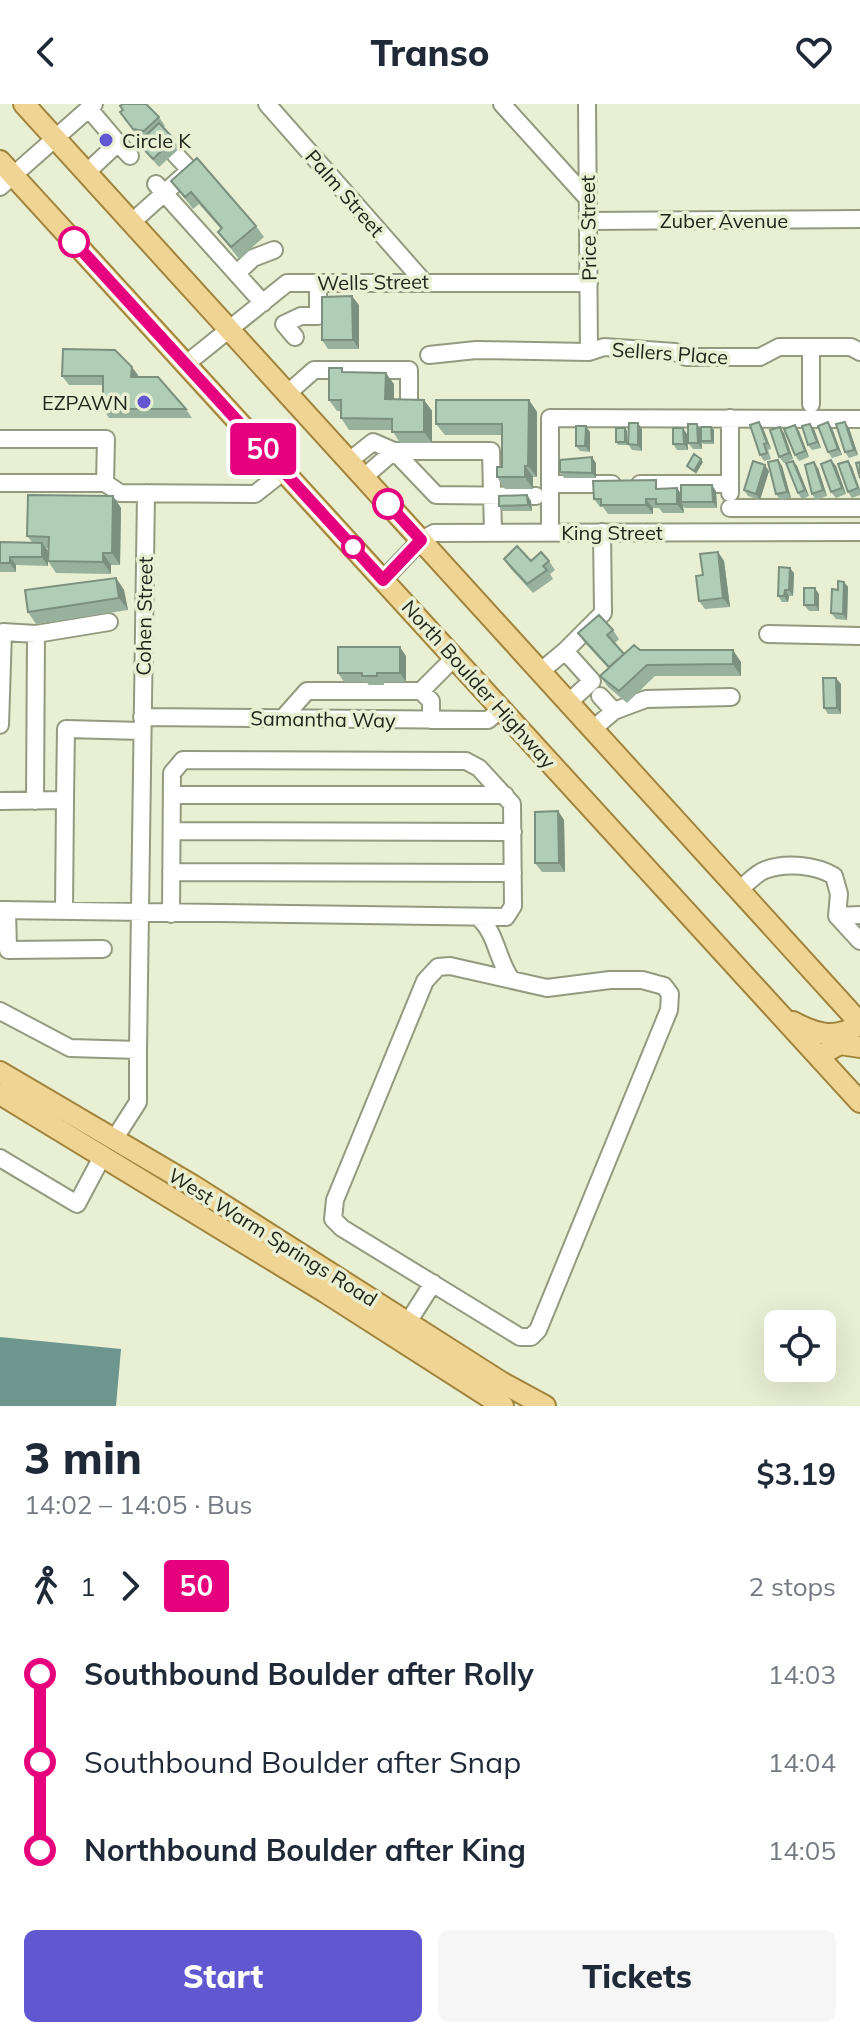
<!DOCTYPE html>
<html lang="en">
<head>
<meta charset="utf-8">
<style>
  body { margin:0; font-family:Mulish,sans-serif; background:#f6f6f7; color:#1f2937; height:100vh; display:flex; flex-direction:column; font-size:30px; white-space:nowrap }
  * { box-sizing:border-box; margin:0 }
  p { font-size:26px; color:#747a83 }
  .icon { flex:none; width:44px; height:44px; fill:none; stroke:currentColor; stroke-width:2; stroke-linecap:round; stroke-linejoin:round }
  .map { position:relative; height:1302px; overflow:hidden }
  .details { display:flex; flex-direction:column; background:#fff; flex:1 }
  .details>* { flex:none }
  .badge { padding:0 16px; border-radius:6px; font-size:28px; line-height:52px }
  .buttons { position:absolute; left:764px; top:1206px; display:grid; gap:16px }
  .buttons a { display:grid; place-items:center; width:72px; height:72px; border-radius:12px; background:#fff; box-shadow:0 8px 32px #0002; font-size:40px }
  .map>.badge { position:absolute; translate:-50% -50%; box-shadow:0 0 0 4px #fff }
  .legs { display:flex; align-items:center; gap:12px; height:88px; padding:0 24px; font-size:26px }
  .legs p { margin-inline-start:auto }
  .headline { display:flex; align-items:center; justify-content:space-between; height:136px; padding:0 24px }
  h1 { font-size:44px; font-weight:800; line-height:60px }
  .primary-button { display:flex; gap:16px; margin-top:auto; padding:16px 24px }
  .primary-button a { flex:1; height:92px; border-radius:12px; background:#6157d0; color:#fff; font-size:32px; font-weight:800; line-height:92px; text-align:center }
  .primary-button a+a { background:#f6f6f7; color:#1f2937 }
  ul { padding:0 24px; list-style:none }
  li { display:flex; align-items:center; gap:28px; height:88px; font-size:30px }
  li i { display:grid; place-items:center; width:12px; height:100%; margin:0 10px; background:currentColor }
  li i::after { content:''; width:20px; height:20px; margin:-10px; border:6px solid; border-radius:50%; background:#fff }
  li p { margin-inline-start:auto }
  li:first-child i { background:linear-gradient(#0000 50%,currentColor 0) }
  li:last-child i { background:linear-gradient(currentColor 50%,#0000 0) }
  header { display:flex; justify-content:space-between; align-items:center; height:104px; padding:0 24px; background:#fff; font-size:36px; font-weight:800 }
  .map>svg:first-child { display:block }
</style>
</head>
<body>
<header><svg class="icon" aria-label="back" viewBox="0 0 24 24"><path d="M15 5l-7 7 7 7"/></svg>Transo<svg class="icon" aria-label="heart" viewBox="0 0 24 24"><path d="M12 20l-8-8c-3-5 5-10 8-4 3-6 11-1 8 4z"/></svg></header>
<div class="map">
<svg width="860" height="1302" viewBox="0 0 860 1302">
  <rect width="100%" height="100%" fill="#e9efd3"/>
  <!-- water -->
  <path fill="#6d968f" d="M0,1233L121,1245L116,1302H0Z"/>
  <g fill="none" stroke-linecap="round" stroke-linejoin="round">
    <defs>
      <path id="minor" d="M267,0L423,177
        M502,0L588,95
        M587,0L589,248
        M118,39L130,52
        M86,69L118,39L89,5
        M156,80L263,199
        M0,83L94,0
        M588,117L860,115
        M132,118L190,66L175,50
        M237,169L253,154L274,146
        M295,233L284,220L301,212H318V179
        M429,251L476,246L589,248L604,243L675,248L686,253H760L779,243H851L860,248
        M186,260L287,179H589
        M288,289L314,266H409V303
        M811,300V243
        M0,335H106L105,379H0
        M349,357L373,338L394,347L436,391L536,392
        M364,373L394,347H491L493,428
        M105,379L120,389L255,390L283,368
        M550,380H612
        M640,380H730
        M730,389V314
        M730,404H860
        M550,427V314L860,315
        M383,476L421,436L434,429L860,428
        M768,530L860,532
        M565,547L603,509L602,428
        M541,567L565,547L592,577L569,598
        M421,587L431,597V616
        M614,607L646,595L731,593
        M142,613L488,616L501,605
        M283,614L307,587H421L454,554
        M0,621L3,528L36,530
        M593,625L614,607L600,592
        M172,691H505
        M65,696L66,625L141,627
        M0,697L65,696L64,807
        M35,697L36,530L109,518
        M172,727L513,728
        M171,768L513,769
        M739,786C747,780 756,769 765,766C786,758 816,761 834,772L839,790L837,812
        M0,806L506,813L513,802L512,700L479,664L466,657L183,656L172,669L171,810
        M7,806L8,846L103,845
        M860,811L837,812L860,837
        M479,814C497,830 497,856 511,875
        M450,862L547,884L610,876H642L664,882L670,890L669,906L538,1226L531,1233H520L342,1124L333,1115L335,1096L425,877L438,863Z
        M0,907L70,944L138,946V998L115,1034
        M138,946L146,389
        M0,1054L77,1100L103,1051
        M403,1226L433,1179"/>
      <path id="major" d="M24,0L860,919
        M0,57L860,998
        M793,918C817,931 836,936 860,920
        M829,946L840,940L860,943
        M0,968L192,1081L501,1278L545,1302
        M0,990L325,1188L503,1302"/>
    </defs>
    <!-- minor casing -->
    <use href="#minor" stroke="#949a7f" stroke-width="20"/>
    <!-- major casing -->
    <use href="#major" stroke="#a1843b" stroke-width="24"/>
    <!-- minor -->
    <use href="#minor" stroke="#fff" stroke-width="16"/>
    <!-- major -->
    <use href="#major" stroke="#f0d494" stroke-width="20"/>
  </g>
  <!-- wall -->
  <path fill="#97b19d" d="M120,8L159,13L165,22L163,24L180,44L159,63L138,39L143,35L139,34Z
    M171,77L256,122L264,133L239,155L218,128L221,125L199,100L193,105Z
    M359,201V245H328L322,236Z
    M345,269L394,280V296H424L432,307V339H400L392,326H349L341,314V307H337L329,296Z
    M138,271V273L186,305L192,314H109L103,305V281H69L62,272Z
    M529,296L537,308V373H533V385H505L497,373L502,363V331H445L436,320Z
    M759,318L763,324L771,345L768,346L771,355L764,357L760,351Z
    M828,318L832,324L842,351L832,354L828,348Z
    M697,320L701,326L711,323L714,326V340H703L701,337L702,345H693L688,339Z
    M625,324L627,327V341H618L616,338Z
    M849,324L858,351L849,354L845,348Z
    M642,325V347L632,346L628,340Z
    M814,325L821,344L812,346L808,341Z
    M799,327L809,353L799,357L795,351Z
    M590,328V348L580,347L576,342Z
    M784,329L793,355L784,359L779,353Z
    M687,330L688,346H677L673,340Z
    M778,356L782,362L791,394L780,396L776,390Z
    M831,356L836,362L846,390L836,394L831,388Z
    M793,357L797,362L809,392L802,395L798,389Z
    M848,357L852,363L860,385V391L852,394L848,388Z
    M596,359V374H564L560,368Z
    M818,364L827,392L816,396L812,390Z
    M769,367L760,396L748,392L744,386Z
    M677,384L681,390L716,387L717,404H685L683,402L684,409H663L659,404H653V410H608L603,403H600L594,395L662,385Z
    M527,391L531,397L532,407H503L499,402Z
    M113,392L121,404L120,461H111V470L56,469L48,457V444H46L48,447V462L16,461V468H0V438H32L27,432Z
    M718,448L724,457L730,503L705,505L699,497L703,471Z
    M504,455L549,457L555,466L550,470L553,475L533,489L510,464Z
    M794,469L793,492H789L788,498H782L778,492Z
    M116,474L124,486L128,506L36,520L28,508Z
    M844,478L848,483L847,516L836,515L831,509L838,486Z
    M819,490V507H809L804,501Z
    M613,526L619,535L615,539L624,550L640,546L741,558V572H655L627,599L608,583L600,572L608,564L584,538L578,529Z
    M406,552V578H384V581H369L366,578H344L338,569Z
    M841,580V610H828L824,604Z
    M558,707L564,716L565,768H542L535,759Z"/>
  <!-- shaded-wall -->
  <path fill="#7b907f" d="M352,192L359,201V245L353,236Z
    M132,263L138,271V281L131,273Z
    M386,269L394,280V307L385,295Z
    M424,296L432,307V339L424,328Z
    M529,296L537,308V373L528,362Z
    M759,318L763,324L771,345L767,339Z
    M828,318L832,324L842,351L838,345Z
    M845,318L849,324L858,351L854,346Z
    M638,319L642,325V347L638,341Z
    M697,320L701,326L702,345L698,339Z
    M810,320L814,325L821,344L817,338Z
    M795,321L799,327L809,353L805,347Z
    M586,322L590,328V348L585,342Z
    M711,323L714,326V340L712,337Z
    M780,323L784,329L793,355L789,349Z
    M625,324L627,327V341L625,338Z
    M683,324L687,330L688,346L684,340Z
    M592,353L596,359V374L592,369Z
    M701,355L703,358L696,370L694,367Z
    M778,356L782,362L791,394L787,388Z
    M831,356L836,362L846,390L842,384Z
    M793,357L797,362L809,392L805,386Z
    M848,357L852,363L860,388L858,384Z
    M814,358L818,364L827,392L823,386Z
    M765,361L769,367L760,396L756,390Z
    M525,362L533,373V385L525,373Z
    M712,381L716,387L717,404L713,398Z
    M677,384L683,393L681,398L683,402L684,409L677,400Z
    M527,391L531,397L532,407L528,401Z
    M113,392L121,404L120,461L112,449Z
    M646,395L653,404V410L646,401Z
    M42,439L48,447V462L42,453Z
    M718,448L724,457L730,503L723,494Z
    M103,449L111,461V470L103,458Z
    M10,453L16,461V468L10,459Z
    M790,464L794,469L793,492L789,486Z
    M116,474L124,486L128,506L119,494Z
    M844,478L848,483L847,516L843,510Z
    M815,484L819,490V507L815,501Z
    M785,486L789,492L788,498L784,492Z
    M400,543L406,552V578L400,569Z
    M733,546L741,558V572L733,560Z
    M836,574L841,580V610L837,604Z
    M558,707L564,716L565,768L559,759Z"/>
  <!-- building -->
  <path fill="#b0ceb6" stroke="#7b907f" stroke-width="2" d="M123,0H146L159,13L144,27L133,25L120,8L123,6L120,2Z
    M159,19L174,35L153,55L138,39Z
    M197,54L256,122L231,143L218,128L222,124L191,88L185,93L171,77Z
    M352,192L353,236H322V193Z
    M63,245L115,246L132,263L131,273H158L186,305H103V272H62Z
    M329,264H342V268L386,269L385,295L424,296V328H392V315L341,314V296H329Z
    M436,296H529L528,362H525V373H497V363H502V320H436Z
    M759,318L767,339L764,340L767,349L760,351L750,321Z
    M828,318L838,345L828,348L818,322Z
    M845,318L854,346L845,348L836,320Z
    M629,319H638V341L628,340Z
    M688,320H697L698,339H688Z
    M810,320L817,338L808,341L802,322Z
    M795,321L805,347L795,351L784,325Z
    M576,322H586L585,342H576Z
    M701,323H711L712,337H701Z
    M780,323L789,349L779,353L770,326Z
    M616,324H625V338H616Z
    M673,324H683L684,340H673Z
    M694,350L701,355L694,367L687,362Z
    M592,353V369L560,368V356Z
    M778,356L787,388L776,390L768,358Z
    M831,356L842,384L831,388L821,360Z
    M753,357L765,361L756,390L744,386Z
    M793,357L805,386L798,389L786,359Z
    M848,357L858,384L848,388L838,360Z
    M814,358L823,386L812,390L805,361Z
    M860,358V374L856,359Z
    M656,376V385L677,384V400H656V395H646V401H601V395H594L593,377Z
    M681,381H712L713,398H681Z
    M28,391L113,392L112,449H103V458L48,457L49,433L27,432Z
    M527,391L528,401L499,402V392Z
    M0,438L42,439V453H10V459H0Z
    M517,442L531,457L541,448L549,457L543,462L547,466L527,480L504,455Z
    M718,448L723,494L699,497L696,472L703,471L700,450Z
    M779,463L790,464L789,486H785L784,492H778Z
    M116,474L119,494L28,508L25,486Z
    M838,477L844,478L843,510L831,509L832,485L838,486Z
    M804,484H815V501H804Z
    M599,511L613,526L607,531L624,550L609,563L578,529Z
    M634,541L640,546H733V560L647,561L619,587L600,572Z
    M338,543H400V569H377V572H362V569H338Z
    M823,574H836L837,604H824Z
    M558,707L559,759H535V708Z"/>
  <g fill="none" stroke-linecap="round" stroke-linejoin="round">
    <defs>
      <path id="line-1" d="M74,138L383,476L421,436L388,400"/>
    </defs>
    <!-- line-1 casing -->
    <use href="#line-1" stroke="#fff" stroke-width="18"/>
    <!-- line-1 -->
    <use href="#line-1" stroke="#e6007e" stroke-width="12"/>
  </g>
  <!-- markers -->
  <g fill="#6157d0" stroke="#e9efd3" stroke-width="3">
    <circle cx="106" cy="36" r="8"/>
    <circle cx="144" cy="298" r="8"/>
  </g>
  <g fill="#fff" stroke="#e6007e" stroke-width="4">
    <circle cx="74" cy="138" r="14"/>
    <circle cx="388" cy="400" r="14"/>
    <circle cx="353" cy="443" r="10"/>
  </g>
  <g text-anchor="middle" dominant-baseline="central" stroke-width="7" stroke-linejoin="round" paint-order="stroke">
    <!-- poi labels -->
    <g font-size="20" fill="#22241a" stroke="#e9efd3" text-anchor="start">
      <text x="122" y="36">Circle K</text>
      <text x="128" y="298" text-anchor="end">EZPAWN</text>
    </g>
    <!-- street labels -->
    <g font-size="20" fill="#22241a" stroke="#e9efd3">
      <text transform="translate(345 89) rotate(49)">Palm Street</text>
      <text x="724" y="116">Zuber Avenue</text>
      <text transform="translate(588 124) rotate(-91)">Price Street</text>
      <text transform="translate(373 178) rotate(-1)">Wells Street</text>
      <text transform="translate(670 249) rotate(4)">Sellers Place</text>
      <text x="612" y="428">King Street</text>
      <text transform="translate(144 512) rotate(-89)">Cohen Street</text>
      <text transform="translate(479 580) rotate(48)">North Boulder Highway</text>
      <text transform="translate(323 615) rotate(1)">Samantha Way</text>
      <text transform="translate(273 1133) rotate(32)">West Warm Springs Road</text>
    </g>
  </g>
</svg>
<div class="buttons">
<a><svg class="icon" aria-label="locate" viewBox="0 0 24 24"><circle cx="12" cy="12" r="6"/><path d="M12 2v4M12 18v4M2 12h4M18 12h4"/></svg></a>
</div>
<b class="badge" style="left:263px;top:345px;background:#e6007e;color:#fff">50</b>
</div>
<section class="details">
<div class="headline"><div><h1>3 min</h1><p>14:02 – 14:05 · Bus</p></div><b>$3.19</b></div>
<div class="legs"><svg class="icon" aria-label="walk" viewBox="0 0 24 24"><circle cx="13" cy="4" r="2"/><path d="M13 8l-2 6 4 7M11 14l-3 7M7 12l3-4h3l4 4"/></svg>1<svg class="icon" aria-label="forward" viewBox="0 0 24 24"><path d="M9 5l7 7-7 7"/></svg><b class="badge" style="background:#e6007e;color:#fff">50</b><p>2 stops</p></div>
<ul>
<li><i style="color:#e6007e"></i><b>Southbound Boulder after Rolly</b><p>14:03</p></li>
<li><i style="color:#e6007e"></i><span>Southbound Boulder after Snap</span><p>14:04</p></li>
<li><i style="color:#e6007e"></i><b>Northbound Boulder after King</b><p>14:05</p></li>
</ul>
<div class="primary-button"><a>Start</a><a>Tickets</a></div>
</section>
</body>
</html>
